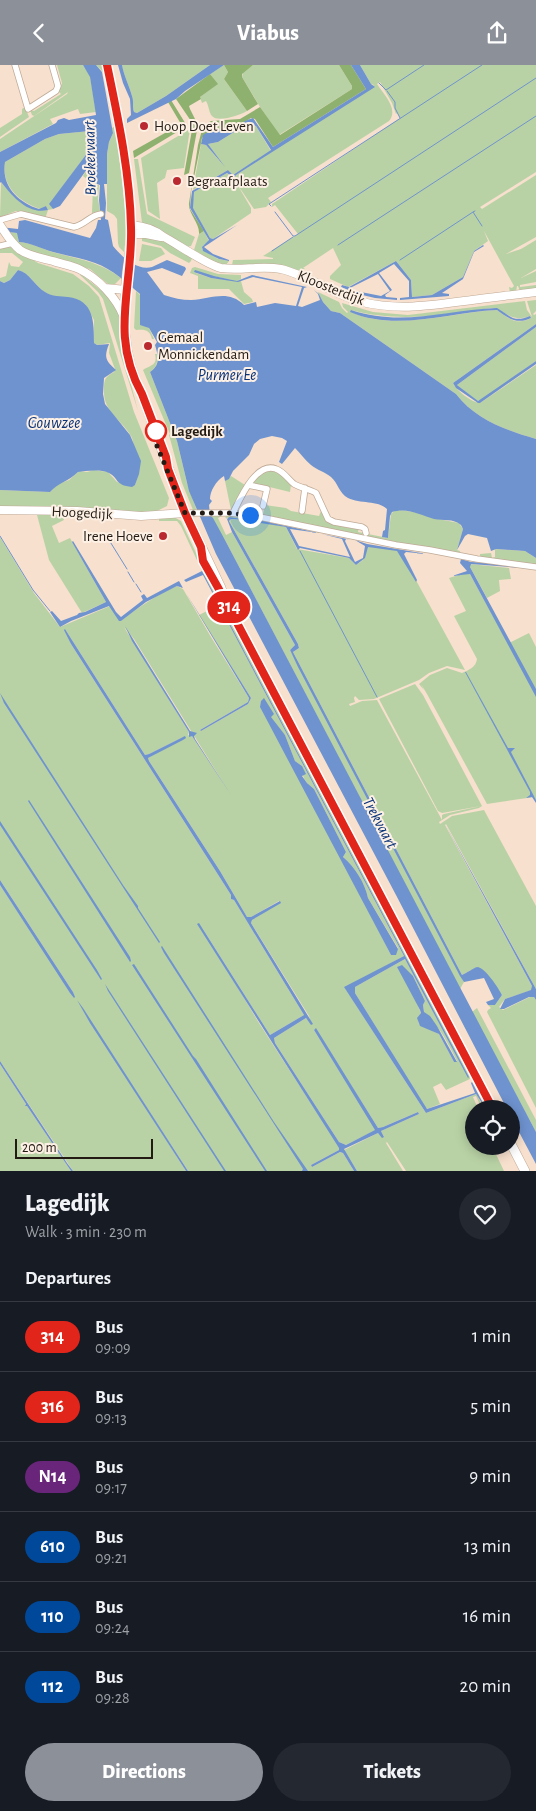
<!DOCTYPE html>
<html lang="en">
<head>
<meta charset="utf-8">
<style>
  body { margin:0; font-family:"Alegreya Sans",sans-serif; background:#242831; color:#f1f3f6; height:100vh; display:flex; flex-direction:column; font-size:19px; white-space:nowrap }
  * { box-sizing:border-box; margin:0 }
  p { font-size:16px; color:#9ea1a6 }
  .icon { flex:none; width:28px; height:28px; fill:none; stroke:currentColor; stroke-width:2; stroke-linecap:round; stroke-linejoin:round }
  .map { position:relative; height:1106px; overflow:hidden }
  .details { display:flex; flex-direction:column; background:#171b24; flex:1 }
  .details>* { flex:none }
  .badge { padding:0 10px; border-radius:16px; font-size:18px; line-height:32px }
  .buttons { position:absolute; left:465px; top:1035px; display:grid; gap:10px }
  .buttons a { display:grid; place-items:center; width:55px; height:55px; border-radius:50%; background:#171b24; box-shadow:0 2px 12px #0003; font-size:25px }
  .scale { position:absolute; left:15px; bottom:12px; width:138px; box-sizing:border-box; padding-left:5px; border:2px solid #221a13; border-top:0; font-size:14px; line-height:18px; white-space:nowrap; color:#221a13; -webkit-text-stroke:4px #fdf0e4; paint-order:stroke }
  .you { position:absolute; width:25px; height:25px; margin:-12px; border:4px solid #fff; border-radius:50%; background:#1a73e8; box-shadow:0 0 0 8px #1a73e833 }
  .map>.badge { position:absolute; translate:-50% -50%; box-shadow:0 0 0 2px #fff }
  h2 { padding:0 25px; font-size:19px; line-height:45px }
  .round { display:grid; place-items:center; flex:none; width:52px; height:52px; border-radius:26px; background:#242831 }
  .headline { display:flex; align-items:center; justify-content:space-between; height:85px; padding:0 25px }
  h1 { font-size:24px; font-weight:800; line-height:38px }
  .cta { display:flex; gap:10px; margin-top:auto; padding:10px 25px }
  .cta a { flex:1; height:58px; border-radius:30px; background:#8c9099; color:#fff; font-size:20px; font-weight:800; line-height:58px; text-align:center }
  .cta a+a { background:#242831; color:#f1f3f6 }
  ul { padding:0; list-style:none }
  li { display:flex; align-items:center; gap:15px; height:70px; padding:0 25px; border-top:1px solid #363941 }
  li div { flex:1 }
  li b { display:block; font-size:19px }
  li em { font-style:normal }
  li .badge { min-width:55px; font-weight:700; text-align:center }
  header { display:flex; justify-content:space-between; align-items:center; height:65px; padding:0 25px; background:#8c9099; color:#fff; font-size:22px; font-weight:800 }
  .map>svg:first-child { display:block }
</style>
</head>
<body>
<header><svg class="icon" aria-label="back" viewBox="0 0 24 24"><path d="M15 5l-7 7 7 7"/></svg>Viabus<svg class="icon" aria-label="share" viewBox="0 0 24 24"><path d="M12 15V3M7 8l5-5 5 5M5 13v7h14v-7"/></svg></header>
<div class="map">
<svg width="536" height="1106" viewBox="0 0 536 1106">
  <rect width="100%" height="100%" fill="#f7e0cd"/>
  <!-- green -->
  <path fill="#b9d2a5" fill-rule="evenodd" d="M57,0H83L90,11L96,47L80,49L78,44L50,54L53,59L0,87V74L67,29L68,27L34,51L32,50L30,45L34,46L61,29L59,27L62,18Z
    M96,0H104L116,62L126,153V172L124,187L119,182L118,178L117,154L114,150L107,146V89L109,77L113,68L112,63L114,62L104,8Z
    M122,0H210L166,31L137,48L134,47C132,41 134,36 132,31C129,20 124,11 122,0Z
    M224,0L228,7L224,14L247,46C240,50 218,58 212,51C209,48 209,41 206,36L202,38L200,32L217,19L210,9Z
    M253,0H339L352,21V24L279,70L260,42L242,12L243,7Z
    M360,0H536V107L480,142L482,144L536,110V172L506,189L521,184L536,175V204L521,213L536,206V217L520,220V222L536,220V224L520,226L518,221H517L516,227H510L509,222L512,223L514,221L484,166L488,176L474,186L463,212L432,230L412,232L411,215L396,196L348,222L330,214V211L341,200L333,183L303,203H305L299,207L232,200L233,195L273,194V193L263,191L298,169L275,140L272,142V139L400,53L397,48L396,49L392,38L380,17L377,19C384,30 399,44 389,56L268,133L271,137L266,142L254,144L237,119L251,143V148L213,174L210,173L192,142L194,127L227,108L233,114L236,110L374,20L371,19Z
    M25,42L29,52L0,72V63L22,49V44Z
    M247,59H251L256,61L271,86L233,110L228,105L193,125L201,79L206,80L223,100L208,79L218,77Z
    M190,64L184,103L167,105L165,113L157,118L160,154L148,146L141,93Z
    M90,66L94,68L85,91L50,139L53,144L48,145L45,154L16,146L0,152L1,117C13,132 27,147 48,145L46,141L40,144C19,137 1,121 5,97L45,74L59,69Z
    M134,94H138L147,149L195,172L191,181L187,182L166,168L142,158Z
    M89,101L93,102L97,120H99L98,134L100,146L92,148C92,134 96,120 83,111Z
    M204,166L209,176L203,181L202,184L218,194L229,196L226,200L216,198L194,185L199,169Z
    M8,167L18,168L19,177C31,178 41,183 52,187C78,194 98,196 121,213L115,219H108L90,204L29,187L21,182Z
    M142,172C161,173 177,182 192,193L191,196L189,198L170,188L161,181L142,176Z
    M142,179L161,183L165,189L151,196H139Z
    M12,182L38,198L73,209L89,221L99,232L134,347L169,433L167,441L151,449L0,444V425L50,427L58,419L69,415L78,407L80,406L87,407L94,405L108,407L117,417L135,420C141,404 140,397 134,382C133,378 133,374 131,371C121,354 103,347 104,325C104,314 105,312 114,307L115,304L109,288L110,278L97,280L94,278V255L85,239C73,236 57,234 46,228C35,221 30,208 18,205L10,215L4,218L0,216V213L6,211L9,197L11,201L19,202L23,197L12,188H0V183Z
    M195,202L218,209L241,210V214L237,216L193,207L211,213L241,216L244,227L252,234L253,237L244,239L229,224H198V211L190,208L192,203Z
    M81,209L114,236L119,248L122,285L138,346L103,234L98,227L80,210Z
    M136,226L141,231L140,245L144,260L149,263L154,274H152C150,265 145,264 136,265L134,263Z
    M318,227L339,237L342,243L347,248L348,247L343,242L342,238L373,247L408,250L525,236L527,245L532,252L527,236L536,235V246L533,249L534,250L536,249V259L453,318C458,327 471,337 480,338L536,300V374C506,365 476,355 456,329L340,248L331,246L323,237ZM491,243C508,246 510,258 530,251L531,253C517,261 508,253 497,245C452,247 394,267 351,247V245C398,258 443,250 491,243Z
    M536,262V296L481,335L477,336L457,320Z
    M155,289H157C158,297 157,302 150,307L177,376L187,418L197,446L193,445L182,418L169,370L170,369L143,305C150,300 158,301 155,289Z
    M271,404C279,408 286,413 291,420L290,427L253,418L261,408Z
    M231,411L245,420L231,445L225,416Z
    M241,437L238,445L263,449L265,440L286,443L291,446L319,451L321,446C325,458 347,465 359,463L358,467L363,468L362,471L237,446Z
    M400,445L420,448L433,453L459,458L463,464L457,485L460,486V489L367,473L368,469L388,473L391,449L394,446Z
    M37,450H62L64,455L52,461L59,478L70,473L106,537L82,548L49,495Z
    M228,450L319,466V468L286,460L262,457L286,462L297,484L349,493L356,500L363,495L366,480L400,486L465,605L447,601L429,608L419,615L374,634L359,635L355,631L354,633L355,637L349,639L350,641L362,636L377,635L442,755V750L444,749L481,741L442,748L438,746L379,634L415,619L423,630L482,741L479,743L450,750L439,757L440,759L452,751L484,745L536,841V924L446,759L445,760L532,921V925L505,934L499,942L503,945L530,932H534L536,935V1043L487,947L488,945L491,943L488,940H495L502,930L477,902L462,910L293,587L299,583L298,579L229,456L231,454L247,456L227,453V454L225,452Z
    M210,451H222L218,453L226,470L232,467L295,580L290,585L464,917L460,924L225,475Z
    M174,452L181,456L212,522L230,552L469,1005L470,1014L446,1025L441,1018L433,1022L440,1039L427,1044L425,1042L355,928V922L405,894L468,1012H469L202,506L181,461L177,456H159V453ZM413,911L425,936L423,940L424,948C439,959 448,979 457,996L454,997L439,969L419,959L418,953L421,948L416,936Z
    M0,472L34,528L60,562L110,541L121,556C138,542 157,530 177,521L183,524L211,572L249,633L248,637L200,665L201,666L248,639L251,633L199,550L219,540L404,891L345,923L426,1048L476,1029L477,1030L484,1044H482L476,1031L473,1032L478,1044H474V1081H495L494,1085L504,1106H406L387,1077L386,1078L403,1106H357L344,1085L378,1068L384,1072L381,1066L419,1049L418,1047L383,1062L378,1063L316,964L314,965L376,1065L346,1080L339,1077L275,978L274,973L306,953L311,959L309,951L251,858L252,855L280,837L279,836L251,852H247L220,806L149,696L148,693L183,672L149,689L145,690L65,564L71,579L231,830V834L234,835L304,950L270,970L199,858L259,958L340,1083L339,1085L311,1100L312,1102L340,1087L343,1088L354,1106H188L77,935L186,1106H73L0,996V820L74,932L73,927L0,815ZM124,562L134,574L224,719L192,671L188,670L189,667ZM261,636L274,658L285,670L295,696L302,701C302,713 305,717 314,724L346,787L343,792C355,802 365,818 368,833L398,883L395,890H391Z
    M495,484L525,486L536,493V500L480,493V489L491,488L492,493L495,492Z
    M470,499L509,503L511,514L499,515L500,526L487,533L470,502Z
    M465,508L470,509L500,564L509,578L529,568L536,582V735L534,732L487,739L427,629L421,619L424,625L419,619L430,610L447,603L462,608C469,605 476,602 477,594L454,551L466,546L449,513Z
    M477,943L536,1055V1067L472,947Z
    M0,999L26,1039L25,1040L27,1041L71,1106H0Z"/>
  <!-- forest -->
  <path fill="#8eb170" d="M224,0H253L242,9V12L258,39L247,46L224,14L228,7Z
    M339,0H351L366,24L273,82L255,54L251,53C238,61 230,68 215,63L202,73L191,127L190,144L204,166L199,169C200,158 188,149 189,138L198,80L203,61L211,56L240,54L260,42L280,70L352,24V21Z
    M210,9L218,19L200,32L201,34L189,41L190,44L198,60L189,108L184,110L193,59L176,34Z
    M171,35L187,61L134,93L133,86L181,59L168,37Z"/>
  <!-- water -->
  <path fill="#6f93cf" d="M83,0H96L102,7L113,68L109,77L107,89V119H104L106,138L105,154L108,155L113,181C122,192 137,206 152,202C157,200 162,197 167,195L185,202L186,204L182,211L162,203L147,207L164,230C173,233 182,235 191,235C211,234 228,224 244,240L256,237L257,242L275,238L296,241L302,222L253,212L238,217L211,213L194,207L195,205L214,211L237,216L252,210L307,222L304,223L298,241L302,242L320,235L318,229L314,225L319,229L323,237L331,246L340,248L456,329C476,355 506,365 536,374V493L525,486L496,484L491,486L487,473L468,469L465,471L457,485L463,464L461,460C453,453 443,456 434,454C421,450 407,442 392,447L390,451L388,473L382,472L383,466L385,465L387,444C378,435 360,439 348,433C339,428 338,418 331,412C325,407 317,405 311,400C305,395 300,388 295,383L282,399L279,397L287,376L282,373L272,371L260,374L254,379L249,390L233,406L229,414L225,416L224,411C216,416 210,426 210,434L212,436L209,440L210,450L213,453L225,475L536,1067V1099L511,1052V1044H507L396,830L216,489L189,426L177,376L150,307C161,300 158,290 155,280L157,277L149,263L140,260V229C126,217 112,204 95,198C82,193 67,191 53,187C42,184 31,178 19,177L17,168L0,166V162L18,164L19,156L25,155L90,173L96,163L98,155H101L99,135L100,120L97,119L92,102L89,101L88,103L60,141L53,144L49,139L85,91L94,68L90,66L59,69L45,74L5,97C1,121 18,137 39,144L46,141L48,145C28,150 12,131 1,117L0,118V87L56,58L58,55L64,53L69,55L96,50L90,12Z
    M118,0H122C124,11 129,20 132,31C134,36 132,41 134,47L137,48L166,31L210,0H224L185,26L176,34L127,58V54L131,50L130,34L123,18Z
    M351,0H360L371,19L375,22L236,110L234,113L227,108L194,127L193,143L210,173L213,174L237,160L204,182L213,189L229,195V196L219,194L203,186L202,182L209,175L190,143L192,126L228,105L233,110L271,85L256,61L251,59H247L218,77L208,79L225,102L206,80L201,79L203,70L215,63C235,70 237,57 253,53L273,82L366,24Z
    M483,180L484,181L474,187L463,214L442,228L449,229V231L400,235V233L409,232V216L394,199L379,208L392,225L385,230L386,232L397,233V235L375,233L354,228L356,226L381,231L390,226L378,209L350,223L351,226L341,222L342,220L349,222L396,196L411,215L412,232L432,230L463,212L474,186Z
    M18,205C30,208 35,221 45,227C52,232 61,231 68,232C94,235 94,257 94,278L97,280L109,279C104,292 105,295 116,305L104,313L103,329L105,339L130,370L141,396L139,409L135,420L132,422C114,420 119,413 109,408C101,404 85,406 78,407C69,416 58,418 50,427L0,425V216L4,218L10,215Z
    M497,243C511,251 513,258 530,251L531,253C517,260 508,253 497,245C449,247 397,267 350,247L351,245C402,262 446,245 497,243Z
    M536,259V262L457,320L478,336L536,296V299L480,338H478L456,323L453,318Z
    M229,452L248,455L231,454L229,456L298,579L299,583L293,587L462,910C467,908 473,903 477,902C485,902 499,924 502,930L495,940H488L486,937L494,934L484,913L464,917L460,911L298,602L290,585L295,580L232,467L227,454Z
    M254,454L319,468L290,464L299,481L350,492L342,474L322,469L352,475L346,474L345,476L355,497L363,493L365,481L355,475L367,479L427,489L406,487L404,489L417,515L416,517L397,486L368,482L365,493L356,500L349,493L300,483L298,485L286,462L254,457L253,456Z
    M73,476L116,547L121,552L143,535L141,531L144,529L147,533L179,516L183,523L177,521L146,537L121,556H119L109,541L71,556L60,562L50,547L52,546L61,556L77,550L79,548L85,547L106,537L72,477Z
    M461,494L471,497L489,498L522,503L471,499L470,502L536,624V632L470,509L452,511L467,506L460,498Z
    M202,506L469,1012L468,1013L405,894L355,922V928L427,1044L475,1028L471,1018L472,1017L486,1044L476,1029L426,1048L344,922L404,891L203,510L186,517L184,515Z
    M186,528L251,633L248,639L201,666L200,665L248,637L249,633Z
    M125,561L190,666L197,668L194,671L195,674L231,730L192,671L189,672V667L132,576Z
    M65,564L145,690L149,689L185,671L186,673L183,675L148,693L149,696L220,806L247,852H251L280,836L281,838L252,855L251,858L313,959L311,960L306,953L274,973L275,978L339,1077L346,1080L375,1065L314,965L316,963L378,1063L383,1062L418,1047L419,1049L381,1066L384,1072L382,1073L378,1068L344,1084L357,1106H354L343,1088L340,1087L312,1102L311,1100L339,1085V1083L197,859L199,858L270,970L304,950L234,835L231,834V830L71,579L64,565Z
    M465,607H466L508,683H515L511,687L513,691L536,735V738L532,732L526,733L530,730V727Z
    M0,628L123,820L138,841V843L160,877L159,878L4,638Z
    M264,633L274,649L271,652L285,670L295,696L302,701L306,709L302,711L307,718L314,724L346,787L343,792C355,802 365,818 368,833L398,884L396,890H391L260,642L261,636Z
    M29,735L130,892L131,896L130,897L28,736Z
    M0,756L97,905L102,914L101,915L0,760Z
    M444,757L536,924V935L534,932H529L504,944H500L505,934L531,925L532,921Z
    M0,815L73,927L75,932L74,933L70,928L0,820Z
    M162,881L274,1057L308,1106H302L303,1104L164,888L161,882Z
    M134,899L193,991L196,994L267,1106H265L132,900Z
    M402,900L413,911L425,936L423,940L424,947L430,951L437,961L457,997H454L439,969L420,961L417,953L421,948L420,945L397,902Z
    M105,919L226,1106H224L108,926Z
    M77,935L83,943L188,1106H186L90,958Z
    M0,996L67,1098L73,1106H71L27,1041H25L26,1039L0,999Z"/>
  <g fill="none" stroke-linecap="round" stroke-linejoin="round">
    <!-- stream -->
    <path stroke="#6f93cf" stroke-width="1" d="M379,18L386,25L424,0
      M387,26L395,37V43L400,53
      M271,141L269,139L482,0
      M475,146L473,147L482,161
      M275,147L293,171H295L536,13
      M338,180L536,51
      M272,186L293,172
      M400,195L473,147
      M0,471L33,525L50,546
      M109,475L127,504
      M300,486L377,632
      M128,507L134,517
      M136,519L141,527"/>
    <defs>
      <path id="street" d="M15,0L28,44L56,26L58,21L52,0
        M0,155L21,149L74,162C85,160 90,150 101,149
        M0,181L13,178
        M248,420L267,424L263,441
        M302,446L305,423
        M185,448H229L250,450L396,480L430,485L477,494L536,502
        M233,448C240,434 256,396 276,404C283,406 288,414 294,419C301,423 309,424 316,428L328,454L334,457L362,462L365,464L366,468"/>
      <path id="secondary" d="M0,160C6,169 11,178 20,185C29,191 42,193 53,196C61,199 71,200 79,204C98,213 116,232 124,252
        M131,160C144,161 154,164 164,172C179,180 207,200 221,203C241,206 261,200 281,204C310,211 334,230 362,237C399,246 435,240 472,235C493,232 515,230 536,227
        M131,169H146L161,172
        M105,223L126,225
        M0,445L77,446L141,451L185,448"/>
      <path id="primary" d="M107,0C118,53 130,108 131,162C132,177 129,192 127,207C123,249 121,291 142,329L182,441L221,523L225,535L493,1044
        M511,1079L525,1106"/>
    </defs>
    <!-- street casing -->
    <use href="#street" stroke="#bfaa97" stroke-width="7"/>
    <!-- secondary casing -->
    <use href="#secondary" stroke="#bfaa97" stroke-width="9"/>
    <!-- primary casing -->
    <use href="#primary" stroke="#bfaa97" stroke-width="10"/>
    <!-- street -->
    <use href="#street" stroke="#fff" stroke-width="5.5"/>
    <!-- secondary -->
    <use href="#secondary" stroke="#fff" stroke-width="8"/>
    <!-- primary -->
    <use href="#primary" stroke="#fff" stroke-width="9"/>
  </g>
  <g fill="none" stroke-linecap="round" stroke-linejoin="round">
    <defs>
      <path id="line" d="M107,0C118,53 130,108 131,162C133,223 109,270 142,329L166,392L168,404L185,448L201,482L203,496L225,535L493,1044"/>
    </defs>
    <!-- line casing -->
    <use href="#line" stroke="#fff" stroke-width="11"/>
    <!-- line -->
    <use href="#line" stroke="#e1251b" stroke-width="8"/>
    <!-- walk -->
    <path stroke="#221a13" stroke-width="5" stroke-dasharray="0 9" d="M156,366L152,369L185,448H229L250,450"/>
  </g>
  <!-- markers -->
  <g fill="#b9292f" stroke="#fdf0e4" stroke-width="2">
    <circle cx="144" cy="61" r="5"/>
    <circle cx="177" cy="116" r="5"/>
    <circle cx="148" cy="281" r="5"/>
    <circle cx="163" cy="471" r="5"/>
  </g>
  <circle fill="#fff" stroke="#e1251b" stroke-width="2.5" cx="156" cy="366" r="10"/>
  <g text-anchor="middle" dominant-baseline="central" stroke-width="4" stroke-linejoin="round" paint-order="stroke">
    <!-- poi labels -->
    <g font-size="15" fill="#221a13" stroke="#fdf0e4" text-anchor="start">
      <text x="154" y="61">Hoop Doet Leven</text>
      <text x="187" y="116">Begraafplaats</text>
      <text x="158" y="272">Gemaal<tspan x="158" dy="17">Monnickendam</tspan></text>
      <text x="153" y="471" text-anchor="end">Irene Hoeve</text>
    </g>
    <!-- street labels -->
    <g font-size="15" fill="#221a13" stroke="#fdf0e4">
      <text transform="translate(331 223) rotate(22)">Kloosterdijk</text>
      <text transform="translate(82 448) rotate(3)">Hoogedijk</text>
    </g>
    <!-- stop labels -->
    <g font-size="15" font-weight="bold" fill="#221a13" stroke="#fdf0e4" text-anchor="start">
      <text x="171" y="366">Lagedijk</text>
    </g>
    <!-- water labels -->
    <g font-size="16" font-style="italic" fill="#083279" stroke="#fdf0e4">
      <text transform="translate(90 93) rotate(-91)">Broekervaart</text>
      <text x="227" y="310">Purmer Ee</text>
      <text x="54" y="358">Gouwzee</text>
      <text transform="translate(380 758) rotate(62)">Trekvaart</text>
    </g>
  </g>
</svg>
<div class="buttons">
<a><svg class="icon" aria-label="locate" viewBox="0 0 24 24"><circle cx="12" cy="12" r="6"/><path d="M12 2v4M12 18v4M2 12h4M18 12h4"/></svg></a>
</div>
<div class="scale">200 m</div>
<div class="you" style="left:250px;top:450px"></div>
<b class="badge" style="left:229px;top:542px;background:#e1251b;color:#fff">314</b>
</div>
<section class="details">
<div class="headline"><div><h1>Lagedijk</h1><p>Walk · 3 min · 230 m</p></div><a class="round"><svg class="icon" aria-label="heart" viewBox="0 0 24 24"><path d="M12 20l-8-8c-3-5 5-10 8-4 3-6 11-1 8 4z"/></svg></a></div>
<h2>Departures</h2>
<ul>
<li><span class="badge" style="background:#e1251b;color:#fff">314</span><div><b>Bus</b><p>09:09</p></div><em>1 min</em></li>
<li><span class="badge" style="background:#e1251b;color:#fff">316</span><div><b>Bus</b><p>09:13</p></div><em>5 min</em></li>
<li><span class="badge" style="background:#68257a;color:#fff">N14</span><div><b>Bus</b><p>09:17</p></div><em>9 min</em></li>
<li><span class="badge" style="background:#004899;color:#fff">610</span><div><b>Bus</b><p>09:21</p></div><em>13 min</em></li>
<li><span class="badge" style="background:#004899;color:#fff">110</span><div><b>Bus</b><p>09:24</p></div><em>16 min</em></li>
<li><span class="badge" style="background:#004899;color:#fff">112</span><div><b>Bus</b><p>09:28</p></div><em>20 min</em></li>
</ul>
<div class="cta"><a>Directions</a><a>Tickets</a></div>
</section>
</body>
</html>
